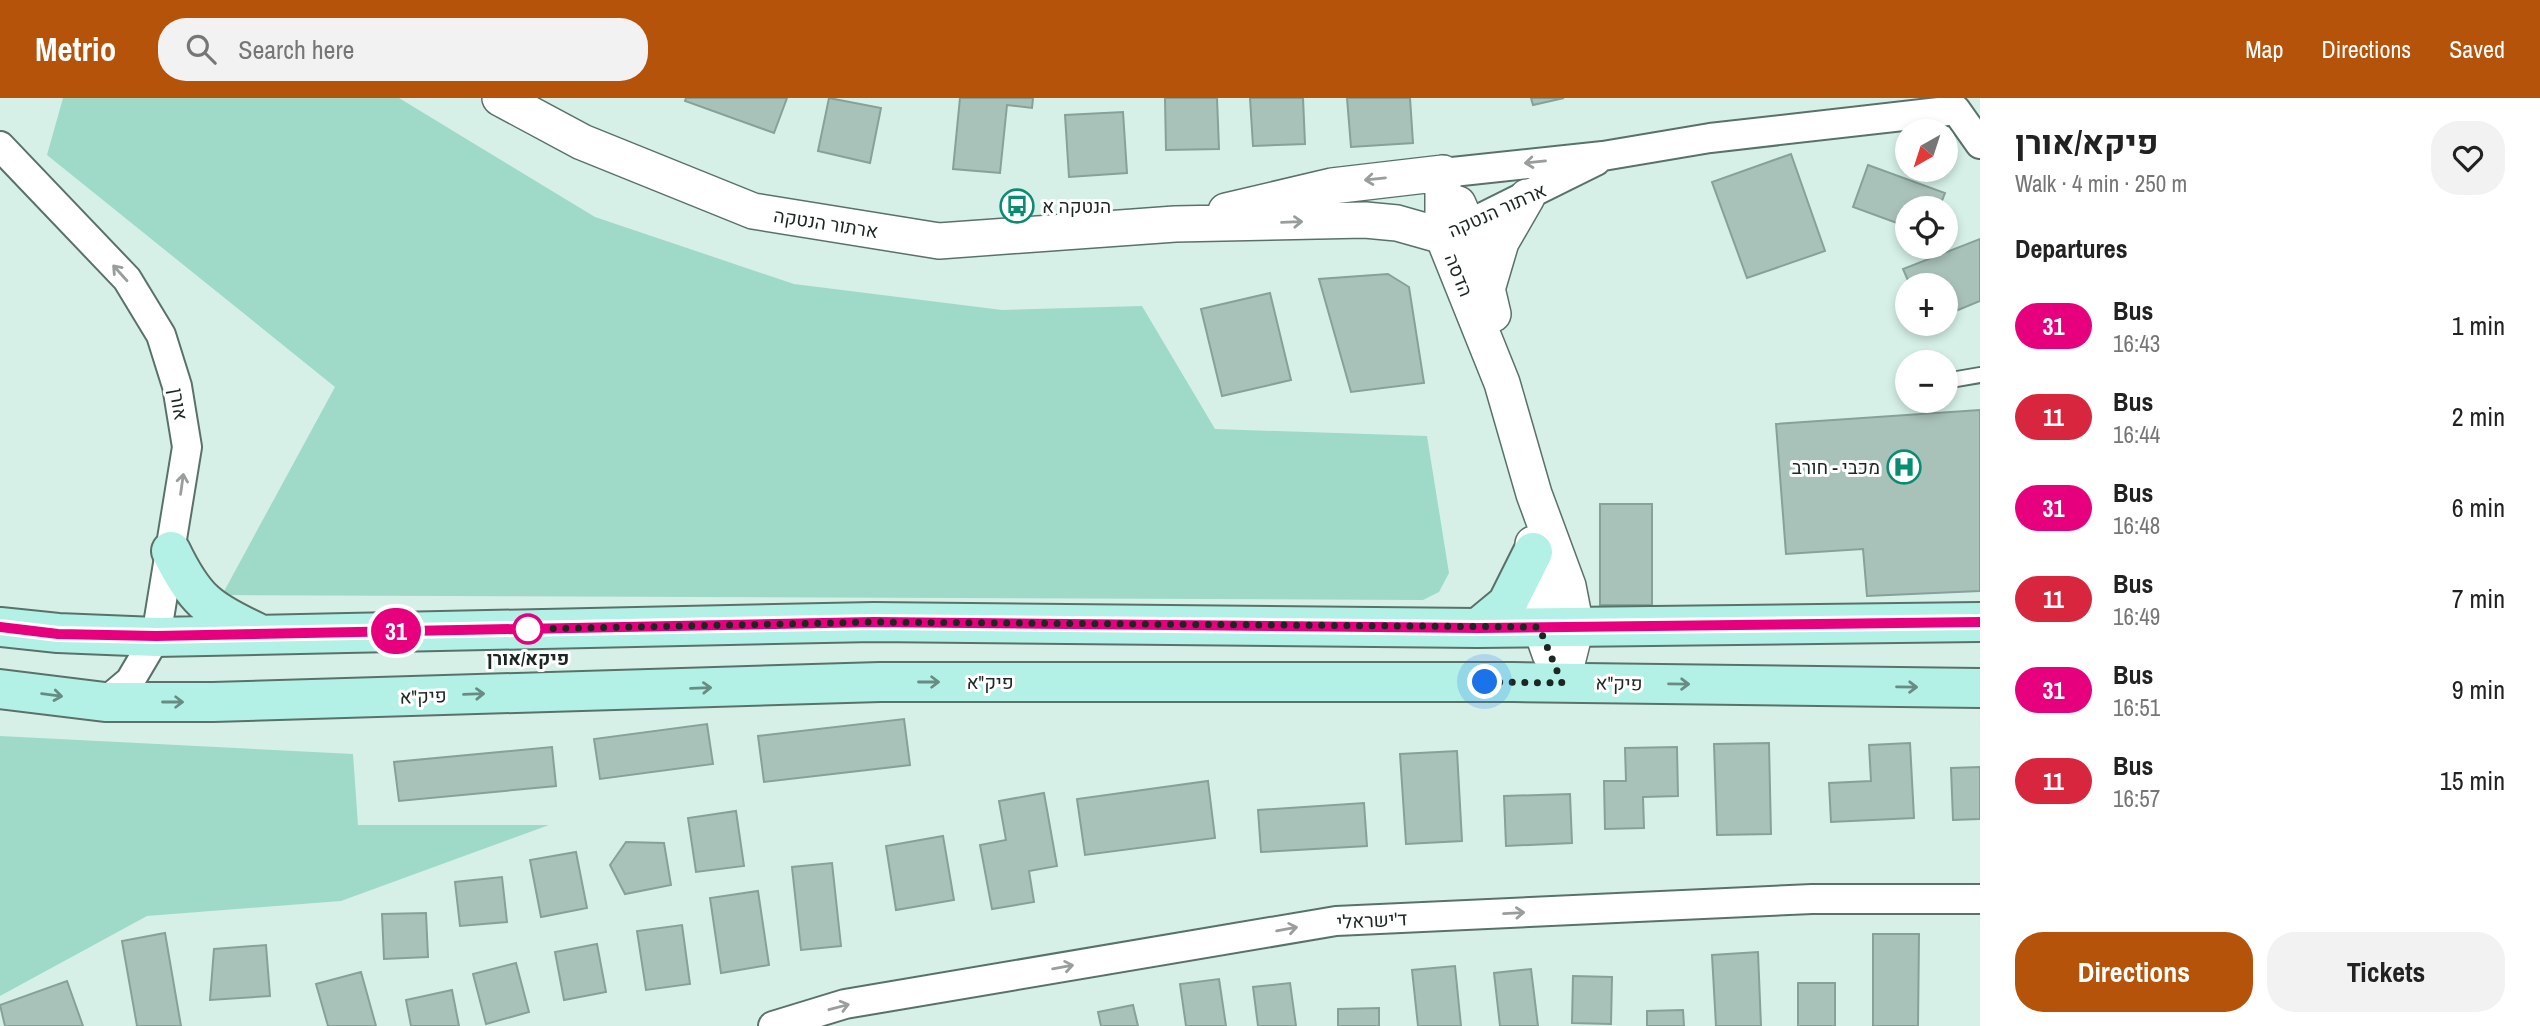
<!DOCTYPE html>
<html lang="en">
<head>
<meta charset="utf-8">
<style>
  body { margin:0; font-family:"Archivo Narrow",Heebo,sans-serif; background:#f2f2f2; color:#222; height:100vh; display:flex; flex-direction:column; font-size:26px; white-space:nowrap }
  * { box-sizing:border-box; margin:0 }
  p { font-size:23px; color:#767676 }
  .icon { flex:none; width:38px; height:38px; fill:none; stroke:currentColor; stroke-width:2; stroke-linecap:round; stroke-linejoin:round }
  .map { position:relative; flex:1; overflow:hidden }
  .details { display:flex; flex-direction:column; background:#fff; width:560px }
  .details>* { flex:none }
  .badge { padding:0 14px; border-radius:23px; font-size:24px; line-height:46px }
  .needle { width:46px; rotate:219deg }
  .controls { position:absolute; left:1895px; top:21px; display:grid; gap:14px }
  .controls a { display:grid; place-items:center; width:63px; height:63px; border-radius:50%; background:#fff; box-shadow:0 4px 10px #0003; font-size:35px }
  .you { position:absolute; width:35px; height:35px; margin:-18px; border:5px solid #fff; border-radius:50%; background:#1a73e8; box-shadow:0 0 0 10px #1a73e833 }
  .map>.badge { position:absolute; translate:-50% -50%; box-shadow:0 0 0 4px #fff }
  h2 { padding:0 35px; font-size:26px; line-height:63px }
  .round { display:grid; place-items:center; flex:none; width:74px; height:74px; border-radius:28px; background:#f2f2f2 }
  .head { display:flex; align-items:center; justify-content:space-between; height:119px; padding:0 35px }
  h1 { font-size:33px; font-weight:700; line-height:52px }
  .button { display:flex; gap:14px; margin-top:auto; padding:14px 35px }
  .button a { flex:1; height:80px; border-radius:28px; background:#b45309; color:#fff; font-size:28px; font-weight:700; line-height:80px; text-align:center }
  .button a+a { background:#f2f2f2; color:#222 }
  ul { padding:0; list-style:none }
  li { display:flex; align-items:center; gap:21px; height:91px; padding:0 35px }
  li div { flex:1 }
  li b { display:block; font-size:26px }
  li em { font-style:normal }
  li .badge { min-width:77px; font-weight:700; text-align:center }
  header { display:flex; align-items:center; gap:42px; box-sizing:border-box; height:98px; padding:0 35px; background:#b45309; color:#fff }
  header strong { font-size:33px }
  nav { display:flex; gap:38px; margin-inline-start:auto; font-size:24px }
  .search { width:490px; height:63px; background:#f2f2f2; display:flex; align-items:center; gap:18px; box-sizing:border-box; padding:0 24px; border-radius:28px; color:#767676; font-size:26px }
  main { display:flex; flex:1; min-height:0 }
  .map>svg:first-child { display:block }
</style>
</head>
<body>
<header>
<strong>Metrio</strong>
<div class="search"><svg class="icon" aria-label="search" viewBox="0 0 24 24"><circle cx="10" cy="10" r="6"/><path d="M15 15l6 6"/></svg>Search here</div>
<nav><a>Map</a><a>Directions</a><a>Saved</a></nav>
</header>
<main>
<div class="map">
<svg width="1980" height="928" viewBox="0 0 1980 928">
  <rect width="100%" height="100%" fill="#d6f0e8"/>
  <!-- green -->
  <path fill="#9fdac8" d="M63,0H399L595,119L794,186L1002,212L1142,208L1215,331L1427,338L1449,475L1439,494L1423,502L222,497L335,289L47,57Z
    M0,638L353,656L358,727H549L341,803L147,818L0,898Z"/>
  <!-- building -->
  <path fill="#a9c2b9" stroke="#87a098" stroke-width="2" d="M686,0H787L774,35L685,3Z
    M829,0L881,10L870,65L818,53Z
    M960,0H1033L1032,10L1007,7L1000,75L953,71Z
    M1165,0H1217L1219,51L1166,52Z
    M1250,0H1303L1305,46L1253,48Z
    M1347,0H1410L1413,45L1351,49Z
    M1531,0H1564L1533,7Z
    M1123,14L1127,75L1069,79L1065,17Z
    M1791,56L1825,153L1747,180L1712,84Z
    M1868,67L1945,95L1939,110H1908V129L1853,109Z
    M1980,141V203L1946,217V187H1910L1903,171Z
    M1388,176L1409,189L1424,285L1351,294L1319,181Z
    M1270,195L1291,282L1222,298L1201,211Z
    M1980,312V493L1867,498L1863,451L1786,456L1776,326Z
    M1600,406H1652V507H1600Z
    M904,621L910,667L764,684L758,638Z
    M707,626L713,666L600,681L594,641Z
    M1769,645L1771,736L1717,737L1714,646Z
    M1910,645L1914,720L1831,724L1829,685L1871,683L1869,647Z
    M552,649L556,688L399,703L394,664Z
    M1677,649L1678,698L1643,699L1644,730L1605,731L1604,683H1626L1625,650Z
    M1457,653L1462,743L1406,746L1400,656Z
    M1980,669V721L1953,722L1951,670Z
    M1208,683L1215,740L1085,757L1077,701Z
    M1044,695L1057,768L1029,773L1034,804L992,811L980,747L1006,742L999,703Z
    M1570,696L1572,745L1506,748L1504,698Z
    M1364,705L1367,748L1261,754L1258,712Z
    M736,713L744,768L696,774L688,720Z
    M943,738L954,802L896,812L886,748Z
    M626,744L664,745L671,787L625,796L610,767Z
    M576,754L587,810L541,819L530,762Z
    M832,765L841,848L801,852L792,769Z
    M502,779L507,824L460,828L455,784Z
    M758,793L769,867L721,875L710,800Z
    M426,815L428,859L384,861L382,816Z
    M682,827L690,886L646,892L637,833Z
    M165,835L181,928H137L122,843Z
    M1873,836H1919L1918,928H1873Z
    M597,846L606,894L564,902L555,854Z
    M266,847L270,898L210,902L214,851Z
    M1758,854L1761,928H1716L1712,857Z
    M516,865L529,914L486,926L473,876Z
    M1455,868L1461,928H1418L1412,872Z
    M1531,871L1538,928H1500L1494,875Z
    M361,874L376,928H328L316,886Z
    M1573,878L1612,879L1611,926L1572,925Z
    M1219,881L1226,928H1186L1180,886Z
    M67,883L83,928H5L0,907Z
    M1290,885L1296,928H1258L1253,889Z
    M1798,885H1835V928H1798Z
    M452,892L459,928H411L406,902Z
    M1133,907L1138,928H1101L1098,914Z
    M1379,910V928H1338V911Z
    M1683,912L1684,928H1647V913Z"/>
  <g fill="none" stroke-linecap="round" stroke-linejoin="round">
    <defs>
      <path id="service" d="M1951,282L1980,277"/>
      <path id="minor" d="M0,48L127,181L161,237L177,288L187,349L156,539L130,583L105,604
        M1443,75L1603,58L1710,40L1956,12L1980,46
        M1467,127L1596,63
        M773,928L845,906L1336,823L1812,801H1980"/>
      <path id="tertiary" d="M500,0L582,44L753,113L939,143L1175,126L1365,122L1397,125L1443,138L1467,127
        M1443,75V138L1502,285L1534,396L1568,488L1576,529L1562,585
        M1458,106L1478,152L1493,216
        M1226,113L1332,88L1443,75
        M1488,188L1501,144L1527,99
        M1533,446C1532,484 1536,520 1550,556"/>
      <path id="secondary" d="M171,453C194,501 208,512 256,534
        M0,529L58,535L156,539L874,524L1478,530L1980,524
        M1478,530L1507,506L1533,454
        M0,591L105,604H213L880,584H1513L1980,590"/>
    </defs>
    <!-- service casing -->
    <use href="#service" stroke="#5a7169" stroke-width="18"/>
    <!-- minor casing -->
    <use href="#minor" stroke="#5a7169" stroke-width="32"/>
    <!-- tertiary casing -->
    <use href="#tertiary" stroke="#5a7169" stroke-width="38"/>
    <!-- secondary casing -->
    <use href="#secondary" stroke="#5a7169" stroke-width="42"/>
    <!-- service -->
    <use href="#service" stroke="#fff" stroke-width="14"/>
    <!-- minor -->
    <use href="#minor" stroke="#fff" stroke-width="28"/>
    <!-- tertiary -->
    <use href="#tertiary" stroke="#fff" stroke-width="35"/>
    <!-- secondary -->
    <use href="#secondary" stroke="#b3f1e6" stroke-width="38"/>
  </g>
  <!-- one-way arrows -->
  <defs><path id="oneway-shaft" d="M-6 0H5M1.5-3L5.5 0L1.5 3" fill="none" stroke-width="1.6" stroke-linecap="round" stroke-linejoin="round" transform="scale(1.75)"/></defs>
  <g stroke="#999d9c">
    <use href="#oneway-shaft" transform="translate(1535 64) rotate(174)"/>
    <use href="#oneway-shaft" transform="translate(1375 81) rotate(174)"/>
    <use href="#oneway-shaft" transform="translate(1292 124) rotate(-2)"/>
    <use href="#oneway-shaft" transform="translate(120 175) rotate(-132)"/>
    <use href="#oneway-shaft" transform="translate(182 386) rotate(-82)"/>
    <use href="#oneway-shaft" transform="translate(1514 815) rotate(-3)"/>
    <use href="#oneway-shaft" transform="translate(1287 831) rotate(-10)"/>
    <use href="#oneway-shaft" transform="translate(1063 869) rotate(-10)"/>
    <use href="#oneway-shaft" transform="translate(839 909) rotate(-15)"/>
  </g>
  <g stroke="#688c84">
    <use href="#oneway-shaft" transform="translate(929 584)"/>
    <use href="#oneway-shaft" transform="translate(1679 586) rotate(1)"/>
    <use href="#oneway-shaft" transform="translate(1907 589) rotate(1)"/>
    <use href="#oneway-shaft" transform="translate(701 590) rotate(-2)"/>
    <use href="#oneway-shaft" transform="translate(474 596) rotate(-2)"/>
    <use href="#oneway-shaft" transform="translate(52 597) rotate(7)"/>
    <use href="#oneway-shaft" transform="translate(173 604)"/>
  </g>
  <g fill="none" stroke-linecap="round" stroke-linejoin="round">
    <defs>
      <path id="line" d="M0,529L58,536L156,538L874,524L1478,530L1980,524"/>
    </defs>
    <!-- line casing -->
    <use href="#line" stroke="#fff" stroke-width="16"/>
    <!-- line -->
    <use href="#line" stroke="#e6007e" stroke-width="10"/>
    <!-- walk -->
    <path stroke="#1c2623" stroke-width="7" stroke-dasharray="0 12.6" d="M528,531L874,524L1539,529L1562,585L1485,584"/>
  </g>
  <!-- icons -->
  <defs>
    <symbol id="bus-ring" viewBox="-11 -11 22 22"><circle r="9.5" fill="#fff" stroke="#088c72" stroke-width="1.5"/><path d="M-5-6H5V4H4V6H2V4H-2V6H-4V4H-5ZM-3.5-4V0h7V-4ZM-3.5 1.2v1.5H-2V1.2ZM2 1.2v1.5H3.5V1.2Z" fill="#088c72"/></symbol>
    <symbol id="hospital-ring" viewBox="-11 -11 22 22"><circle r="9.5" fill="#fff" stroke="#088c72" stroke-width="1.5"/><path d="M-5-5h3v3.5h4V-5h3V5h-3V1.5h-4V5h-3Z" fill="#088c72"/></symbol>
  </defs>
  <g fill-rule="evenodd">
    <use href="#bus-ring" x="998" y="89" width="38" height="38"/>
    <use href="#hospital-ring" x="1885" y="350" width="38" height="38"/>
  </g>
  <!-- markers -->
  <circle fill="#fff" stroke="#e6007e" stroke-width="3.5" cx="528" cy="531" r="14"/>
  <g text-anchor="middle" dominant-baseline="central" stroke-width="6" stroke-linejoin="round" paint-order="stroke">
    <!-- poi labels -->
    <g font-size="19" fill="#1c2623" stroke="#fff" text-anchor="start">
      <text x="1042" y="108">הנטקה א</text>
      <text x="1880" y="369" text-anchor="end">מכבי - חורב</text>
    </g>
    <!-- street labels -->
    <g font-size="19" fill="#1c2623" stroke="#fff">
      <text transform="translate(1497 112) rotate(-24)">ארתור הנטקה</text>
      <text transform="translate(826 125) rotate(9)">ארתור הנטקה</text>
      <text transform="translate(1459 177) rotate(68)">הדסה</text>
      <text transform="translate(179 306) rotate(80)">אורן</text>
      <text x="990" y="584">פיק"א</text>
      <text transform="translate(1619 585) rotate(1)">פיק"א</text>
      <text transform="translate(423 598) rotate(-2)">פיק"א</text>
      <text transform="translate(1372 822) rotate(-3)">ד'ישראלי</text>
    </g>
    <!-- stop labels -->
    <g font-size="19" font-weight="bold" fill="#1c2623" stroke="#fff">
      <text x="528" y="560">פיקא/אורן</text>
    </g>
  </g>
</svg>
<div class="controls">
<a><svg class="needle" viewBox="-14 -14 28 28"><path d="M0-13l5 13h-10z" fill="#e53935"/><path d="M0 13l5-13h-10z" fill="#767676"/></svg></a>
<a><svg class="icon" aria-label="locate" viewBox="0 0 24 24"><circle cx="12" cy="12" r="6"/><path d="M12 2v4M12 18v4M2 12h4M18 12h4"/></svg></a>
<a>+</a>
<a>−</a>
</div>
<div class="you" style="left:1485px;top:584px"></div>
<b class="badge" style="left:396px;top:533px;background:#e6007e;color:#fff">31</b>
</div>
<section class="details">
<div class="head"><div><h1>פיקא/אורן</h1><p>Walk · 4 min · 250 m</p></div><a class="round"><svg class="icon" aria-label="heart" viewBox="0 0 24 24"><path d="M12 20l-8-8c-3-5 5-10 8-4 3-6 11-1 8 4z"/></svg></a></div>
<h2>Departures</h2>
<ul>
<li><span class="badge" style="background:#e6007e;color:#fff">31</span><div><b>Bus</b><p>16:43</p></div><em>1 min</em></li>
<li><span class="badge" style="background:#d7263d;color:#fff">11</span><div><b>Bus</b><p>16:44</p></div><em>2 min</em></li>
<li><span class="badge" style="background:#e6007e;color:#fff">31</span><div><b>Bus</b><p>16:48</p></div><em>6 min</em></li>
<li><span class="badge" style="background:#d7263d;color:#fff">11</span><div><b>Bus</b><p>16:49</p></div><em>7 min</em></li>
<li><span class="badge" style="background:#e6007e;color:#fff">31</span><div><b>Bus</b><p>16:51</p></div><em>9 min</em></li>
<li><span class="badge" style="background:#d7263d;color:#fff">11</span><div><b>Bus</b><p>16:57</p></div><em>15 min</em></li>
</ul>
<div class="button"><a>Directions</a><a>Tickets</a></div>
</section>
</main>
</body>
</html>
